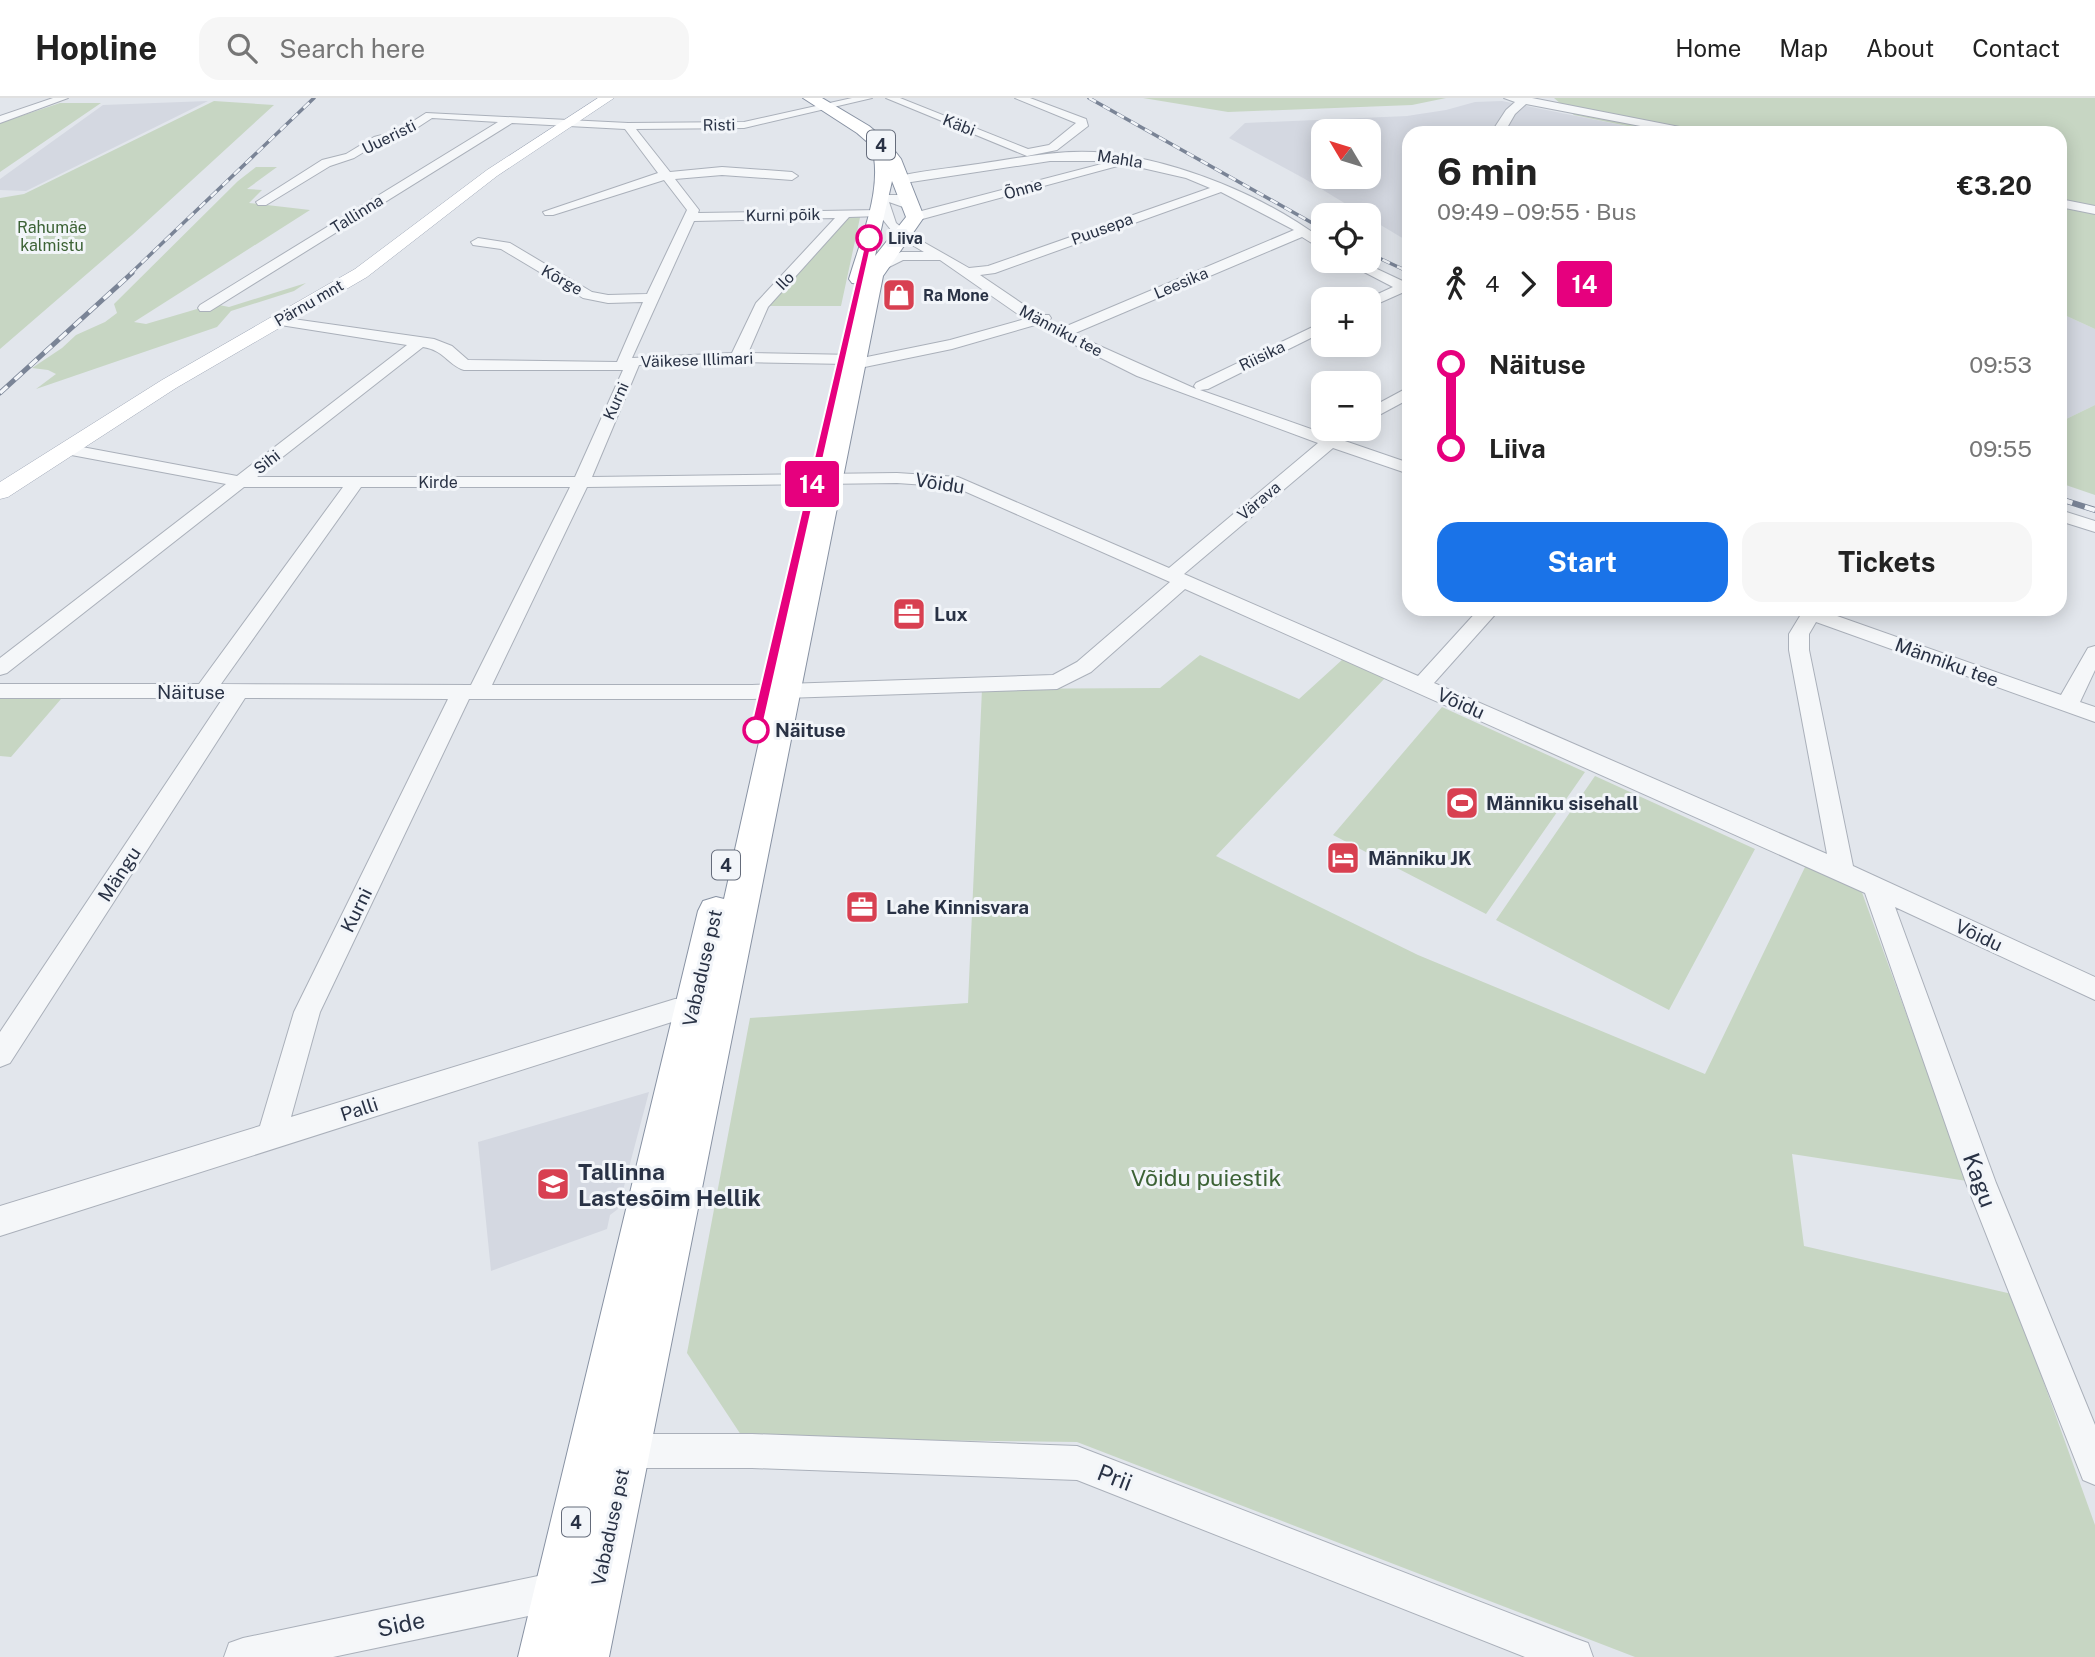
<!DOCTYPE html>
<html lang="en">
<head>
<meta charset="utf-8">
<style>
  body { margin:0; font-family:"Public Sans",sans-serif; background:#f6f6f6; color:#222; height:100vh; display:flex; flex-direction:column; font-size:26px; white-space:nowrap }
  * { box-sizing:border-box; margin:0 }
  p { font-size:23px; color:#767676 }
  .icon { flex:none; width:38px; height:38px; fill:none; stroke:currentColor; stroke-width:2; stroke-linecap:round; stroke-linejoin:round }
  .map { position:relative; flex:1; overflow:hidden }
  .drawer { position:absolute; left:1402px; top:28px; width:665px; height:490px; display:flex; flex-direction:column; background:#fff; border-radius:21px; box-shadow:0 4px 18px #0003 }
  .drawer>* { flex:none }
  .badge { padding:0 14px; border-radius:5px; font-size:24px; line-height:46px }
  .needle { width:46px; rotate:308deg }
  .controls { position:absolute; left:1311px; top:21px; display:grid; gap:14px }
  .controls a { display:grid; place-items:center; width:70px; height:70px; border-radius:14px; background:#fff; box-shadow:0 4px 18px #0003; font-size:35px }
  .map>.badge { position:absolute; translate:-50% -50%; box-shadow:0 0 0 4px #fff }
  .legs { display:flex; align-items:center; gap:10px; height:77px; padding:0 35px; font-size:23px }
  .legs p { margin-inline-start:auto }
  .overview { display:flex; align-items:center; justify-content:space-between; height:119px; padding:0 35px }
  h1 { font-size:38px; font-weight:700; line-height:52px }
  .action { display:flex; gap:14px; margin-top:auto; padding:14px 35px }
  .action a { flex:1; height:80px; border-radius:21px; background:#1a73e8; color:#fff; font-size:28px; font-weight:700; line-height:80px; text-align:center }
  .action a+a { background:#f6f6f6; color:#222 }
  ul { padding:0 35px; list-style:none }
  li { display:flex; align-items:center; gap:24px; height:84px; font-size:26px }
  li i { display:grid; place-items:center; width:10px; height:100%; margin:0 9px; background:currentColor }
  li i::after { content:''; width:18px; height:18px; margin:-9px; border:5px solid; border-radius:50%; background:#fff }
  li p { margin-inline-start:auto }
  li:first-child i { background:linear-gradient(#0000 50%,currentColor 0) }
  li:last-child i { background:linear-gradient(currentColor 50%,#0000 0) }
  header { display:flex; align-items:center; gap:42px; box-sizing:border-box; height:98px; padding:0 35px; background:#fff; border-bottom:2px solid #e0e0e0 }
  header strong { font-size:33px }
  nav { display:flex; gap:38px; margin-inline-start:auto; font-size:24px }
  .search { width:490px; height:63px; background:#f6f6f6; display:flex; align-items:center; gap:18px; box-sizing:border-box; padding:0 24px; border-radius:21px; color:#767676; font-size:26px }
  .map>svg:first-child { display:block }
</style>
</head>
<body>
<header>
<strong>Hopline</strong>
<div class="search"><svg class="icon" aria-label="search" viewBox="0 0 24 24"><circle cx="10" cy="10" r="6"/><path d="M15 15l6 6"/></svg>Search here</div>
<nav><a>Home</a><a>Map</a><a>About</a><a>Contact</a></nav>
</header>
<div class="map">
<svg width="2095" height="1559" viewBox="0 0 2095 1559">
  <rect width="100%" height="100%" fill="#e2e6ec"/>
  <!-- built -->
  <path fill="#d4d8e1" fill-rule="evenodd" d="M208,3L26,93L0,92V81L103,7Z
    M1502,3L1661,35H1409V144L1369,120L1368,117H1364L1305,81L1229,40L1245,25L1407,18L1446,12L1475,4ZM1323,33H1368V79H1323Z
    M2060,215L2095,231V307L2060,324Z
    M649,994L618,1111L610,1117L607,1131L491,1173L478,1044Z"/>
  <!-- green -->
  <path fill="#c7d6c3" d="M1143,0H1446L1412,7L1228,14Z
    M1554,0H2095V231L2060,215V35H1661L1574,17Z
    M214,3L274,7L132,137L0,251V100L24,96Z
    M60,5H101L0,74V25Z
    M256,69H277L247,91L262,92L249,105L310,112L134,224L146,226L214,206L229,209L306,185L294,193L231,213L217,229L36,291L56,276L48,272L32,270L62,250L76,237L105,224L117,215L114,206L238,83Z
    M846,115H861L841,208H761Z
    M2095,307V397L2060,385V324Z
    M1200,557L1299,601L1343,561L1385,580L1216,758L1418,857L1705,976L1807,765L1860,789L1967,1083L1792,1056L1804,1148L2012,1196L2095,1427V1559H1635L1077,1344L743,1340L687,1255L750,920L968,905L982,591L1160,590Z
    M0,600L61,601L11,659L0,658Z
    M1442,609L1585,674L1486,816L1333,737Z
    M1595,678L1755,751L1669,912L1496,822Z"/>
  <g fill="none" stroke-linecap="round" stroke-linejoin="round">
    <defs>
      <path id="minor" d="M53,0H68L0,25V18Z
        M852,0H872L744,30L636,31L670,74L722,69L792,74L798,78L792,82L722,77L675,81L699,112L698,115L879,112L875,100L877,97H899L912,106L906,110L889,104L896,125L911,137L969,170L988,168L1210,90L1186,80L1125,66L915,123L910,122V116L1113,63H1050L898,86L894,85V79C921,73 950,70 978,66C1020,60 1064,50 1106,55C1179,63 1265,98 1323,142V152L1302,139L1073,236L1196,291L1194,288L1196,285L1323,224V234L1208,291L1200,292L1328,337L1335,331H1347L1349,335L1342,342L1409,365V376L1333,350L1184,476L1418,578L1479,511H1500L1434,585L1827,756L1789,552V536L1800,518L1788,511H1824L1823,513L2061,597L2088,550L2095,548V572L2080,604L2095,609V624L1816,524L1809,536V552L1853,768L2095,879V902L1895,809L1996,1085L2095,1327V1387L2083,1382L1966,1085L1865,795L1185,491L1091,574L1057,591L752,601H469L320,914L291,1019L675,901L708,899L717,902L721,910L717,918L675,923L0,1138V1108L260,1028L294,914L448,601L245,600L10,965L0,969V934L223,600H0V586H199L343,389H244L7,575L0,577V560L226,386L66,356L60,355L58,351L60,347L66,346L237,378L407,247L274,226L272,223L279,219L434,241L452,248L468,262L617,264L643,204L608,205L583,200L501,151L473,147L471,144L478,140L510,145L592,194L608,197L647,196L687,112L664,82L553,117H545L543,114L658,75L625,31L512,25L210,213H200L198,210L200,207L498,24L432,20L406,37L382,43L354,60L330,68L266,107H258L256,104L322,62L346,56L374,39L398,33L426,15L628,25L744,24ZM1221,94L1294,132L1062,230L1049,223L1051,220L1049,217H1039L980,177L995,175ZM880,118L895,137L924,154H901L871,167V173H881L903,162H940L1025,221L950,242L862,260L856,257L748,255L768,209L849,119ZM835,120L756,205L732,255L632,260L694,123ZM1035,227L1137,278L1318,345L1169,470L958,379L897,375L592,379L639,267L738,264L848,266L855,271L952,251ZM423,249C444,252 448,267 464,272H623L575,379H257ZM897,385L955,389L1170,484L1077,564L1053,577L752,587H492L587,389ZM361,389H570L471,587L221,586Z
        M886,0H900L1028,51L1049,47L1076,25L1015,0H1030L1086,21L1088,28L1057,52L1027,58Z
        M1504,0H1532L1695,32L1701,35H1677L1526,6L1515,16L1504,35H1491L1506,12L1515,4Z
        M2060,101L2095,108V116L2060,109Z
        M1343,163H1360L1409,186V195L1404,194L1368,210L1367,201L1393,189Z
        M1409,289V301L1368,323V311Z
        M2060,412L2095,423V434L2060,423Z
        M618,1336H752L1077,1348L1574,1540L1588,1545L1593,1559H1525L1077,1382L752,1370H618L606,1365L601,1353L606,1341Z
        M564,1476L577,1482L583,1495L577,1508L564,1514L538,1516L333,1559H224L229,1545L243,1540L538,1478Z"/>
      <path id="major" d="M598,0H614L497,78L367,179L176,290L8,399L0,401V384L162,282L355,171L487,72Z"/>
      <path id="highway" d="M803,0H822L869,28L887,43L901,61L924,119L883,178L609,1559H518L698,813L703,803L716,799L724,801L861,186L852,185L849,181C860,143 880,99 874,59L880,55L857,35ZM892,83L906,119L875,158Z"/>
    </defs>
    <!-- minor casing -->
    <use href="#minor" stroke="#aab0ba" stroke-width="2"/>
    <!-- major casing -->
    <use href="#major" stroke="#a1a9b8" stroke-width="1"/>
    <!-- highway casing -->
    <use href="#highway" stroke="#8892a3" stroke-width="2"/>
    <!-- minor -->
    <use href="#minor" fill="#f5f7f9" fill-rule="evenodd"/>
    <!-- major -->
    <use href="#major" fill="#fff" fill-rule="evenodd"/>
    <!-- highway -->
    <use href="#highway" fill="#fff" fill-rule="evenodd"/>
    <defs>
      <path id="rail-far2" d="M1089,0L1323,131
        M1368,155L1409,174
        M130,176L314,0"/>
      <path id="rail-far1" d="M0,295L132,175
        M2060,401L2066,403"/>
      <path id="rail" d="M2060,401L2095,412"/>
    </defs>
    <!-- rail-far2 casing -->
    <use href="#rail-far2" stroke="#7a8496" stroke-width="3.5"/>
    <!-- rail-far1 casing -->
    <use href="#rail-far1" stroke="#7a8496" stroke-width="5"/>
    <!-- rail casing -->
    <use href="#rail" stroke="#7a8496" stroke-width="6"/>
    <!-- rail-far2 -->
    <use href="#rail-far2" stroke="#f2f5f9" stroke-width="2.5" stroke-dasharray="8" stroke-linecap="butt"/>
    <!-- rail-far1 -->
    <use href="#rail-far1" stroke="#f2f5f9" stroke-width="3.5" stroke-dasharray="10" stroke-linecap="butt"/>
    <!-- rail -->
    <use href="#rail" stroke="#f2f5f9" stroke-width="4.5" stroke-dasharray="13" stroke-linecap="butt"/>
  </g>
  <!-- line-1 -->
  <path fill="#e6007e" stroke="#fff" stroke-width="2" d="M869,138L873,140L762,632L756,636L750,632L866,140Z"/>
  <!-- icons -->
  <defs>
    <symbol id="shop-square" viewBox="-11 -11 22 22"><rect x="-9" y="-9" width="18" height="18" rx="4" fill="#d84051" stroke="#f2f5f9"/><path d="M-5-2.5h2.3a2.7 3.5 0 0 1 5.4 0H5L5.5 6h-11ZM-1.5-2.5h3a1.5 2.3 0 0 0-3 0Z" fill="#fff"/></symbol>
    <symbol id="office-square" viewBox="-11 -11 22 22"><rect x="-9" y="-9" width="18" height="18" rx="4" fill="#d84051" stroke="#f2f5f9"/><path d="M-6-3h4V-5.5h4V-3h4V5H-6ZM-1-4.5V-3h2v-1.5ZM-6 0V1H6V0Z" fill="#fff"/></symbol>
    <symbol id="stadium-square" viewBox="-11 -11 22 22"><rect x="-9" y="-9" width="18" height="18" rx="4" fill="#d84051" stroke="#f2f5f9"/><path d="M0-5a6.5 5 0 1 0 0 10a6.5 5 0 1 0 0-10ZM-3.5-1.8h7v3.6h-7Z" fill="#fff"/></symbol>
    <symbol id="hotel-square" viewBox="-11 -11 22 22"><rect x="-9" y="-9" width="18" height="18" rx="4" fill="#d84051" stroke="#f2f5f9"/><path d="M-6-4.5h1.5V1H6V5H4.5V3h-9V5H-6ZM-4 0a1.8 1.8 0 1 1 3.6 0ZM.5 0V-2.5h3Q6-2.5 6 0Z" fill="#fff"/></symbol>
    <symbol id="school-square" viewBox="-11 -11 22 22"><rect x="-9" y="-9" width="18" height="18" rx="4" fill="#d84051" stroke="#f2f5f9"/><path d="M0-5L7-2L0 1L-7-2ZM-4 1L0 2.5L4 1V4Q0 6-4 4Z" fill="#fff"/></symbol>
  </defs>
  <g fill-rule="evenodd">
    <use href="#shop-square" x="880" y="178" width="38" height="38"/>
    <use href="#office-square" x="890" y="497" width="38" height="38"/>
    <use href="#stadium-square" x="1443" y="686" width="38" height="38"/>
    <use href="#hotel-square" x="1324" y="741" width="38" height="38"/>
    <use href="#office-square" x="843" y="790" width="38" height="38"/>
    <use href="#school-square" x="534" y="1067" width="38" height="38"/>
  </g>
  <!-- markers -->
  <g fill="#fff" stroke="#e6007e" stroke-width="3.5">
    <circle cx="869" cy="140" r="12"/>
    <circle cx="756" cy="632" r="12"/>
  </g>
  <g text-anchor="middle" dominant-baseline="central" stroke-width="6" stroke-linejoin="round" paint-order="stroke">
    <!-- far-street labels -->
    <g font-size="16" fill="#293245" stroke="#f2f5f9">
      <text transform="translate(719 27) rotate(-1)">Risti</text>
      <text transform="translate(959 27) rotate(22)">Käbi</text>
      <text transform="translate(389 39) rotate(-26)">Uueristi</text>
      <text transform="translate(1120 61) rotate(9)">Mahla</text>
      <text transform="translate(1023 91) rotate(-16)">Õnne</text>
      <text transform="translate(357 116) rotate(-32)">Tallinna</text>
      <text transform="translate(783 117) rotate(-1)">Kurni põik</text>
      <text transform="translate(1102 131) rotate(-20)">Puusepa</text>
      <text transform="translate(562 182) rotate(29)">Kõrge</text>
      <text transform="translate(785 183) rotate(-46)">Ilo</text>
      <text transform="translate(1181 185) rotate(-23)">Leesika</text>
      <text transform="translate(309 205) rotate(-30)">Pärnu mnt</text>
      <text transform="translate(1061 233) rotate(28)">Männiku tee</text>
      <text transform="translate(1262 258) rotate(-26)">Riisika</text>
      <text transform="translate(697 262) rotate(-2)">Väikese Illimari</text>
      <text transform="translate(616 303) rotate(-66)">Kurni</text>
      <text transform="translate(267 364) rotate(-38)">Sihi</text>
      <text x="438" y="384">Kirde</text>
      <text transform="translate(1259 403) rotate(-40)">Värava</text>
    </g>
    <!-- far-park labels -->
    <g font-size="16" fill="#3c6235" stroke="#f2f5f9">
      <text x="52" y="129">Rahumäe<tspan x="52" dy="18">kalmistu</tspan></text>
    </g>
    <!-- far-stop labels -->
    <g font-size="16" font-weight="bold" fill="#293245" stroke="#f2f5f9" text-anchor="start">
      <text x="888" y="140">Liiva</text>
    </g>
    <!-- far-poi labels -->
    <g font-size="16" font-weight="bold" fill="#293245" stroke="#f2f5f9" text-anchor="start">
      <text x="923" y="197">Ra Mone</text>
    </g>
    <!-- shield labels -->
    <g fill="#f2f5f9" stroke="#656c7b" stroke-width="2">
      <rect x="867" y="32.5" width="28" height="29" rx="5"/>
      <rect x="712" y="752.5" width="28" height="29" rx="5"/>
      <rect x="562" y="1409.5" width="28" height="29" rx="5"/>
    </g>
    <g font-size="18" font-weight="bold" fill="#293245">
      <text x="881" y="47">4</text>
      <text x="726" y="767">4</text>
      <text x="576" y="1424">4</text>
    </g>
    <!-- street labels -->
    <g font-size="19" fill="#293245" stroke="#f2f5f9">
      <text transform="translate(940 385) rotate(9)">Võidu</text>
      <text transform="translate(1947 564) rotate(20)">Männiku tee</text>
      <text x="191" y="594">Näituse</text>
      <text transform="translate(1461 605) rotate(24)">Võidu</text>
      <text transform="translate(119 776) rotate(-57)">Mängu</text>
      <text transform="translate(356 812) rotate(-64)">Kurni</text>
      <text transform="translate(1979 837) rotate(25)">Võidu</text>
      <text transform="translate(702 870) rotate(-77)">Vabaduse pst</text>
      <text transform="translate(359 1011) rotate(-18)">Palli</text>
      <text transform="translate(610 1429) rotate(-78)">Vabaduse pst</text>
    </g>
    <!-- poi labels -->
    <g font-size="19" font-weight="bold" fill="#293245" stroke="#f2f5f9" text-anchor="start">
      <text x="934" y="516">Lux</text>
      <text x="1486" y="705">Männiku sisehall</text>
      <text x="1368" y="760">Männiku JK</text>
      <text x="886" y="809">Lahe Kinnisvara</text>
    </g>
    <!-- stop labels -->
    <g font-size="19" font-weight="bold" fill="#293245" stroke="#f2f5f9" text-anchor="start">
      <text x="775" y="632">Näituse</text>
    </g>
    <!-- near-poi labels -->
    <g font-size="23" font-weight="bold" fill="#293245" stroke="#f2f5f9" text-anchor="start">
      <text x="578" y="1073">Tallinna<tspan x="578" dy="26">Lastesõim Hellik</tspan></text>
    </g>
    <!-- near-park labels -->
    <g font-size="23" fill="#3c6235" stroke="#f2f5f9">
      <text x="1206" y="1079">Võidu puiestik</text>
    </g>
    <!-- near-street labels -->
    <g font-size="23" fill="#293245" stroke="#f2f5f9">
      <text transform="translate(1980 1082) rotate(70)">Kagu</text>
      <text transform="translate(1115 1379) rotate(21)">Prii</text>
      <text transform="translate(401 1526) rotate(-12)">Side</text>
    </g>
  </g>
</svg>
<div class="controls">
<a><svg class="needle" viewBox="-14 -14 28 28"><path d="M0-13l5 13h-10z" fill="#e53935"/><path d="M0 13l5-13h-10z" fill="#767676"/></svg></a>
<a><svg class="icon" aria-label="locate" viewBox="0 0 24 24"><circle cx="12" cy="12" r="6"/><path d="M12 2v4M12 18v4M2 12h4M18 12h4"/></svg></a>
<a>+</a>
<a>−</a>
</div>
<b class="badge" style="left:812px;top:386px;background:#e6007e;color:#fff">14</b>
<section class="drawer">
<div class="overview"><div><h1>6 min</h1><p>09:49 – 09:55 · Bus</p></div><b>€3.20</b></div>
<div class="legs"><svg class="icon" aria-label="walk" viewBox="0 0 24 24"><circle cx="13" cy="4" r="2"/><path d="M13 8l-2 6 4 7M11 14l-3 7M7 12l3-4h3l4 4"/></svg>4<svg class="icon" aria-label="forward" viewBox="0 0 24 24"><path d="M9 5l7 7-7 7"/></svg><b class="badge" style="background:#e6007e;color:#fff">14</b></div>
<ul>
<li><i style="color:#e6007e"></i><b>Näituse</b><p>09:53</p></li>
<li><i style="color:#e6007e"></i><b>Liiva</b><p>09:55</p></li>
</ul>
<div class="action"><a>Start</a><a>Tickets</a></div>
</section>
</div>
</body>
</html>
